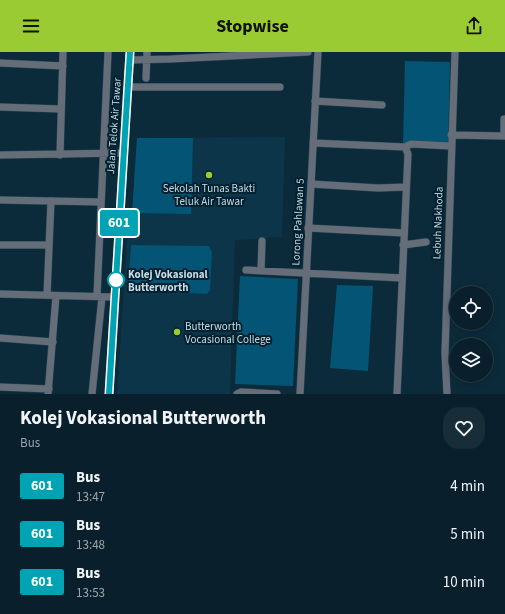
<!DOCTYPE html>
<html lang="en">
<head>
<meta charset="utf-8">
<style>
  body { margin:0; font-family:"Source Sans 3",sans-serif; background:#172d38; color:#f1f3f6; height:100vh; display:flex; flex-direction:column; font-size:15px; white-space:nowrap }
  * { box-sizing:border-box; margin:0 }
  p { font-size:13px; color:#99a3a9 }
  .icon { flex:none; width:22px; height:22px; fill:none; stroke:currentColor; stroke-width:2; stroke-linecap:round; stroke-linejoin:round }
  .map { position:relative; height:342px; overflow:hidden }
  .drawer { display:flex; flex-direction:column; background:#09202c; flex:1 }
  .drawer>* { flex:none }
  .badge { padding:0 8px; border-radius:3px; font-size:14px; line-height:26px }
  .fabs { position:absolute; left:449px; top:234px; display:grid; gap:8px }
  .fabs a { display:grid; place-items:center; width:44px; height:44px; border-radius:50%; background:#09202c; box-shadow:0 2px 10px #0003,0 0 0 1px #293e48; font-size:20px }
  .map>.badge { position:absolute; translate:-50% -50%; box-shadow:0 0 0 2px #fff }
  .round { display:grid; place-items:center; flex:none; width:42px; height:42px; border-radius:16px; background:#172d38 }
  .summary { display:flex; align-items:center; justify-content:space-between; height:68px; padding:0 20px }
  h1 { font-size:19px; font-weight:700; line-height:30px }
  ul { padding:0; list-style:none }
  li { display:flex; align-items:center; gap:12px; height:48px; padding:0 20px }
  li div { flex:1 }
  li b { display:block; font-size:15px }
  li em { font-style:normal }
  li .badge { min-width:44px; font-weight:700; text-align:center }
  header { display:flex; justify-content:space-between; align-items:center; height:52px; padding:0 20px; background:#9bcb33; color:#111; font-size:18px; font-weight:700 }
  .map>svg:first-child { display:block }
</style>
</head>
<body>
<header><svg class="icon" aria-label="menu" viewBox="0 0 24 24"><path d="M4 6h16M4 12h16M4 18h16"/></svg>Stopwise<svg class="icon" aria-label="share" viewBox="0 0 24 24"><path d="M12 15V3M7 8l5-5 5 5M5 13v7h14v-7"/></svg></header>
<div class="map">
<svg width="505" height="342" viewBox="0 0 505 342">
  <rect width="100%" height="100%" fill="#0c2b3a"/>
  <!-- built -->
  <path fill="#0c3549" d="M285,85L282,185L235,188L230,342H117L127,188L132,161L137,86Z"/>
  <!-- green -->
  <path fill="#035475" d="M405,9L450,10L448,93L403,92Z
    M137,86H193L191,162L132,161Z
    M131,193L209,194L212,200L210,238L207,242L128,238Z
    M240,224L298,227L293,334L235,332Z
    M337,233L373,234L368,319L330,316Z"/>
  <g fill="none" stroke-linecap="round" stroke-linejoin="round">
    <defs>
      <path id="minor" d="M130,8L171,7L308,0
        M0,11L63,14
        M146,26L147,0
        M128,35H280
        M315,49L382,53
        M0,55L61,57
        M451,83L505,84
        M504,84V67
        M313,91L405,95L411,92L451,94
        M0,103L123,101
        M60,103L63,0
        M311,132L378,136L406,135
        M0,148L101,150
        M308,176L404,181
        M0,193H49
        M403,193L426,190
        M246,218L402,226
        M261,219L262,189
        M0,242L115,245
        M47,243L51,149
        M97,244L108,0
        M0,286L53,290
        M0,335L49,337
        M48,342L56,244
        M92,342L102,245
        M237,342L241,340L277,342
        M300,342L318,0
        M397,342L408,102L405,95
        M447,342L445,301L455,0"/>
      <path id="major" d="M109,342L130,0"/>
    </defs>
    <!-- minor casing -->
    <use href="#minor" stroke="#2a4755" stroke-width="8"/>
    <!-- major casing -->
    <use href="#major" stroke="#2a4755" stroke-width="9"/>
    <!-- minor -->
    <use href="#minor" stroke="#646d78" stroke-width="7"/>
    <!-- major -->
    <use href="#major" stroke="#a1b3ca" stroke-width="8"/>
  </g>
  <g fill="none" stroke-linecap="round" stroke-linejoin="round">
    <defs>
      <path id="line" d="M109,342L130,0"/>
    </defs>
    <!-- line casing -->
    <use href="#line" stroke="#fff" stroke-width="9"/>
    <!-- line -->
    <use href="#line" stroke="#00a3b4" stroke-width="6"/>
  </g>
  <!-- markers -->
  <g fill="#9bcb33" stroke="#022130" stroke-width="1.5">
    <circle cx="209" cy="123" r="4"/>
    <circle cx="177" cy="280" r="4"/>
  </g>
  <circle fill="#fff" stroke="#00a3b4" stroke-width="2" cx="116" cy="228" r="8"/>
  <g text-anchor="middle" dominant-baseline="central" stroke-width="4" stroke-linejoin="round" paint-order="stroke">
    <!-- street labels -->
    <g font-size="11" fill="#c8d9e3" stroke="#022130">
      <text transform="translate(114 74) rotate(-86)">Jalan Telok Air Tawar</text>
      <text transform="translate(298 170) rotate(-87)">Lorong Pahlawan 5</text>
      <text transform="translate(438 171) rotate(-88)">Lebuh Nakhoda</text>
    </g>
    <!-- poi labels -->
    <g font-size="11" fill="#c8d9e3" stroke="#022130">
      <text x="209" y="136">Sekolah Tunas Bakti<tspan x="209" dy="13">Teluk Air Tawar</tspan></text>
      <text x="185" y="274" text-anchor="start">Butterworth<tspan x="185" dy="13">Vocasional College</tspan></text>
    </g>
    <!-- stop labels -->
    <g font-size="11" font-weight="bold" fill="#c8d9e3" stroke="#022130" text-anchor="start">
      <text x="128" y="222">Kolej Vokasional<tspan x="128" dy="13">Butterworth</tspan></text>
    </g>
  </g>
</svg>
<div class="fabs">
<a><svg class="icon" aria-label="locate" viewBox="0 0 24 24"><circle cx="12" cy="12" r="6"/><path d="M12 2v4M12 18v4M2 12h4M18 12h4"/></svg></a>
<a><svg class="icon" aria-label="layers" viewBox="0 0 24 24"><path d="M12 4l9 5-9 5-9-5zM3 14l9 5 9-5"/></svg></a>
</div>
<b class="badge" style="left:119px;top:171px;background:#00a3b4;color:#fff">601</b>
</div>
<section class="drawer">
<div class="summary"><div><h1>Kolej Vokasional Butterworth</h1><p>Bus</p></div><a class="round"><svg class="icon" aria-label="heart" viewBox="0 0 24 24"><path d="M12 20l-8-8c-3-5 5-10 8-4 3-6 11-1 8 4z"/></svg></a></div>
<ul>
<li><span class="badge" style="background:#00a3b4;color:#fff">601</span><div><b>Bus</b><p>13:47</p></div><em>4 min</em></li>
<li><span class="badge" style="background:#00a3b4;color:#fff">601</span><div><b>Bus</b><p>13:48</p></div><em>5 min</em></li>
<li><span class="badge" style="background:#00a3b4;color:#fff">601</span><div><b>Bus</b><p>13:53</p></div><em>10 min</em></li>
</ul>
</section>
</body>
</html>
